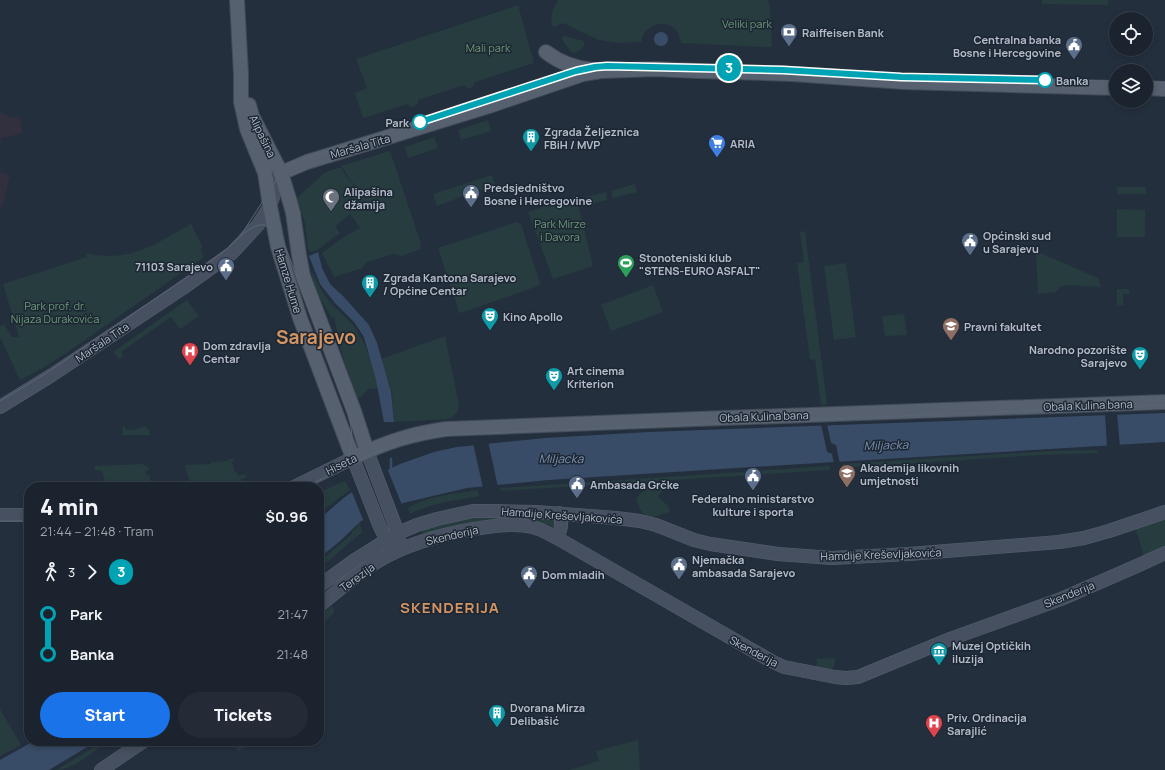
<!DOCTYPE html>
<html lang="en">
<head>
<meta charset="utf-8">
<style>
  body { margin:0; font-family:Manrope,sans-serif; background:#242b36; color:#f1f3f6; height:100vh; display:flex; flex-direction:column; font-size:15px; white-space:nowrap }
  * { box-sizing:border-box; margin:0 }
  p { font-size:13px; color:#a0a4aa }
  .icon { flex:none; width:22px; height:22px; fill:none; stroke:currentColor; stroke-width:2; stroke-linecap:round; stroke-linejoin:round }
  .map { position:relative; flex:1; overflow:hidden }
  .drawer { position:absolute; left:24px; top:482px; width:300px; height:264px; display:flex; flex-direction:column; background:#1b232e; border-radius:16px; box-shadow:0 2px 6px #0003,0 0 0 1px #39404a }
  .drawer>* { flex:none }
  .badge { padding:0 8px; border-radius:13px; font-size:14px; line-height:26px }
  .controls { position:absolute; left:1109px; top:12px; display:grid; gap:8px }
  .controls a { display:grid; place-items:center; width:44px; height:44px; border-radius:50%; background:#1b232e; box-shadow:0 2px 6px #0003,0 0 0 1px #39404a; font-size:20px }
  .map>.badge { position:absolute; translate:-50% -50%; box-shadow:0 0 0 2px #fff }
  .legs { display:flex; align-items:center; gap:6px; height:44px; padding:0 16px; font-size:13px }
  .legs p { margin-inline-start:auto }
  .head { display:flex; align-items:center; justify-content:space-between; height:68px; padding:0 16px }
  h1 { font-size:22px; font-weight:800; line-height:30px }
  .primary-button { display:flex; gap:8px; margin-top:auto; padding:8px 16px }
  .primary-button a { flex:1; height:46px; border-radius:24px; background:#1a73e8; color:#fff; font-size:16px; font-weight:800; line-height:46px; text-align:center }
  .primary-button a+a { background:#242b36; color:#f1f3f6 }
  ul { padding:0 16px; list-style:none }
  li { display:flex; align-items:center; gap:14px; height:40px; font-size:15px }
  li i { display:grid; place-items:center; width:6px; height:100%; margin:0 5px; background:currentColor }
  li i::after { content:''; width:10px; height:10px; margin:-5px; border:3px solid; border-radius:50%; background:#1b232e }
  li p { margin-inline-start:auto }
  li:first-child i { background:linear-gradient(#0000 50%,currentColor 0) }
  li:last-child i { background:linear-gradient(currentColor 50%,#0000 0) }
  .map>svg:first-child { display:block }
</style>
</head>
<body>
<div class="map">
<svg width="1165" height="770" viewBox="0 0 1165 770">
  <rect width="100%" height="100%" fill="#242f3e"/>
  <!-- medical -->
  <path fill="#32303f" d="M0,112L11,118L19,116L23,133L2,138L0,146Z
    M0,172L10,175L2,207H0Z"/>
  <!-- green -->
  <path fill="#263c3f" d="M558,0H768L770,10L772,46L771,47H766L681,43C679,18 646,17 641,42L619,43L599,40L563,23L553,27C549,17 553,9 558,0Z
    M1042,0H1108V5L1042,4Z
    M518,5L534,63L475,82L472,88H468L463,85L458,87L418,100V103L416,106L410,107L408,104L363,118L355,93L367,88L356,59Z
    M565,36L583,41L585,43C583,49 577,54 571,52L562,39V37Z
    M488,120L491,131L461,140L458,130Z
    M434,137L438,148L408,158L405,147Z
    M390,151L420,241L421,249L401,256L394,254L367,262L362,268L334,277L322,253L341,239L360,228L350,214L334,227H336L340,233L317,250L313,252L309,251L308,249L305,223L297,198L324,173L340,167L358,192L342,206L347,211L343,207L359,192L341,166Z
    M492,175L496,187L477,191L437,206L433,194Z
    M635,184L637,192L613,198L611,191Z
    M1117,187H1146V194H1117Z
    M606,192L607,200L588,205L586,197Z
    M576,196L593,266L553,279L528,212Z
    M1117,209L1145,210V237H1117Z
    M517,222L521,224L540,283L538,286L461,313L459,312L438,248Z
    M191,224L203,248L200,249L204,257L65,354L41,369L20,380L0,337V326L4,324L12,337H19L3,284L87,257L85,253C131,263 153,245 191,224Z
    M805,231L827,404L821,405L815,359L810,360L797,263L804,262L800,232Z
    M1036,251L1098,278L1101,287L1069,285L1060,287L1056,292L1038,294Z
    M846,263L856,337L834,340L824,266Z
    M312,271C317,282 322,292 329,301C336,310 346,316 353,325C367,343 373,367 379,388L369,389L360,398L357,397L344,362L334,317L332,318L318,295L311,272Z
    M653,285L663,312L611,331L601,305Z
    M1117,289H1129V294H1123V305L1117,306Z
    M187,300L199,316L180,329L171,317L121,352L123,356L121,358L119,359L113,352Z
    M904,314L907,335L885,336L882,316Z
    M445,336L459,405C459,412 455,416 449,419L394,422L392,393L381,359Z
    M123,425L126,429L133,430L145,426L149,430L150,435H122Z
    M1098,450V453L1040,455L842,468V464L1050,451Z
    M229,459H234V461L232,462L235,473L237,472L238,476L245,474L246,478L241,479L242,481L219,487L193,486L188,476L185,465L211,464V462L228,461Z
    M143,464L148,467L149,471H145L146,475H149L152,486L106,487L104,482L105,481L102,472L100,470H95L94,466Z
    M830,466V470L501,491L500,488Z
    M345,481L350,490L323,510L319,502V492Z
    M649,486L666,487L658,496L668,506L670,512L649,518L640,510L636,498Z
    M478,490L479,496C455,501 432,503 410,514L408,508C426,496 458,493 478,490Z
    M505,514L506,520L467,523L423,535L421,530L465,517Z
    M513,515L556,518L555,528L536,521L513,519Z
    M1165,517V546L1144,557L1135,526Z
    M359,523L362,532L319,569V562L352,534V531L357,527Z
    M332,606L334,610V613L319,627V616Z
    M835,658C836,671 827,673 816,672L817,659Z
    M0,709L21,745L0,756Z
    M638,740L640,770H569L599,761L596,751Z
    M102,741H108C94,751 73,770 56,770L80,756Z
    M233,741H254L255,743L238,751Z"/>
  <!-- water -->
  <path fill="#394c67" d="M654 39a7 7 0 1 1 14 0a7 7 0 1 1-14 0Z
    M318,252L322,268L330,284L343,296L369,325L377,343L391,392L394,422H384L376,380L364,337L354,322L335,303L320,284L309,256Z
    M1165,413V442L785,465L548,480L467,488L403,503L361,521L339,542L319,558V519L345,497L373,477L400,464L434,452L457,447L545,438L649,432Z
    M34,741L38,742L97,741L49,770H0V760Z"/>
  <!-- pier -->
  <path fill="#242f3e" d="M1117,413L1120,447H1107L1105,414Z
    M821,424H827L831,443L836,445L840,464H834L832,454L827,452Z
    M488,441L498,487L483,488L473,443Z
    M387,468L402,505L364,522L351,490L372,475Z"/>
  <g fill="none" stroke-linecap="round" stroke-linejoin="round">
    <!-- stream -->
    <path stroke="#394c67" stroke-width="2.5" d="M391,459V471"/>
    <defs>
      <path id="secondary" d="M0,407L52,375L183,288L232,253L258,225L270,206L281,173
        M367,451L398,533L399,540
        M294,487L353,458L380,527L390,546
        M0,515H29
        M557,538C561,529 563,523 559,513
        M319,586L355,560L398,533L417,525L437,519L473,511H490L536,512L616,518L640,521L656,525L694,540L710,544L778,554L832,558L909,554L1059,542L1084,538L1109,531L1165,512
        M319,606C340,589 361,570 385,557C417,540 451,532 487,527C501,525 517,523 532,527C541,529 549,534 557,538L773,662L784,667L835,677L846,678L858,677L950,639L1061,599L1139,565L1165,553
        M101,770L144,741"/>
      <path id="primary" d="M237,0L241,74V102L247,129L265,173L270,206L278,247L300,318L353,458C386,442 411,434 446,429L698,419L1165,402
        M546,52C560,63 575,68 593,70
        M1146,88L1165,89
        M249,105L252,116L281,173L290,202L293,213L299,255L303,276L354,411L367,451
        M281,173L307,162L492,105L583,74L601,71L655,69L698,71L792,74L904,82L1116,88"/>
    </defs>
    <!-- secondary casing -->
    <use href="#secondary" stroke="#565f6c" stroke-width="14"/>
    <!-- primary casing -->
    <use href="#primary" stroke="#414a57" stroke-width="16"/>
    <!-- secondary -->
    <use href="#secondary" stroke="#465061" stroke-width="13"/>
    <!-- primary -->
    <use href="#primary" stroke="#56606e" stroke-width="14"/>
    <!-- tram -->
    <path stroke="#5a6575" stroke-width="1" d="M1146,82H1165
      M241,235L281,173L295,162L553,78L595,67L622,66L783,70L901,77L1116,81
      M0,401L45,374L216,257C221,253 227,250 231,245C248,230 263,212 282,238L348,413C353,431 355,453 341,468
      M304,487C331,476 355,459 382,450C408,440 433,436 460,434L1165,405
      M0,521H29"/>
  </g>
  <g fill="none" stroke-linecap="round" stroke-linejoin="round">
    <defs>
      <path id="line-1" d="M420,122L576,71L595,67L607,66L783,70L901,77L1045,80"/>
    </defs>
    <!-- line-1 casing -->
    <use href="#line-1" stroke="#fff" stroke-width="9"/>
    <!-- line-1 -->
    <use href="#line-1" stroke="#00a3b4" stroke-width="6"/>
  </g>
  <!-- icons -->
  <defs>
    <symbol id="bank-pin" viewBox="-11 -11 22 30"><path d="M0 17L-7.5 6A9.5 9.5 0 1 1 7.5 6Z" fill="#5c6f8a" stroke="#1d2633"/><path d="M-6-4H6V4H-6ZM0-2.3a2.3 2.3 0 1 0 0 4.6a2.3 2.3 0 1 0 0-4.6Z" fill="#fff"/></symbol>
    <symbol id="civic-pin" viewBox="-11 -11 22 30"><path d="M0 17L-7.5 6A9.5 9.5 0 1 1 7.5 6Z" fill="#5c6f8a" stroke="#1d2633"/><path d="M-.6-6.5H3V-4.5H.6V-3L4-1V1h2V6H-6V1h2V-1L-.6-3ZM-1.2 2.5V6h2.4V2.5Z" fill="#fff"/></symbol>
    <symbol id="building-pin" viewBox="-11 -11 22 30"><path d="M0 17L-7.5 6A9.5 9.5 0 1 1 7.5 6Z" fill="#0f9aa8" stroke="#1d2633"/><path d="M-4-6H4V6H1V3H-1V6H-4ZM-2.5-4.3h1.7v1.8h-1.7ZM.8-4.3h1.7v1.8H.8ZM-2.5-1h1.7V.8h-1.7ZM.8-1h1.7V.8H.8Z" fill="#fff"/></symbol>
    <symbol id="supermarket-pin" viewBox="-11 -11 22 30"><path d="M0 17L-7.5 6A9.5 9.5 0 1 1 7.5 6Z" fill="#3f7fe0" stroke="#1d2633"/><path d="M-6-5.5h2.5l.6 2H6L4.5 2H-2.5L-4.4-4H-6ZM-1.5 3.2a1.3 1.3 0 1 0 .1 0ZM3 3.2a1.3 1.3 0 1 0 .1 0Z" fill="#fff"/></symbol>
    <symbol id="mosque-pin" viewBox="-11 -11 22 30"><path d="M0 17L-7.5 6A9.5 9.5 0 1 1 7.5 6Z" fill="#6b7280" stroke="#1d2633"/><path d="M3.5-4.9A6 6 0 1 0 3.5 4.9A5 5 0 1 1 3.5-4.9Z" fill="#fff"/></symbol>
    <symbol id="stadium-pin" viewBox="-11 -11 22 30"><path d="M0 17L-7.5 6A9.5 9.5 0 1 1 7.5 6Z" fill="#2e9e5b" stroke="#1d2633"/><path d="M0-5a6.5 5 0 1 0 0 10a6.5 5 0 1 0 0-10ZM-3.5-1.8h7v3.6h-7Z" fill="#fff"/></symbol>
    <symbol id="theatre-pin" viewBox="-11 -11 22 30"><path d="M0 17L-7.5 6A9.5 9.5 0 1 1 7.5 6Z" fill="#0f9aa8" stroke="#1d2633"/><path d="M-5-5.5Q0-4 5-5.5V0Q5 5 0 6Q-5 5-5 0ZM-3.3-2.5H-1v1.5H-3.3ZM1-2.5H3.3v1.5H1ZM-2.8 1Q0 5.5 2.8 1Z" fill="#fff"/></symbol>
    <symbol id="university-pin" viewBox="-11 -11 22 30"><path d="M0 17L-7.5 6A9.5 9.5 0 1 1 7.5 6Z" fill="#8d6e63" stroke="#1d2633"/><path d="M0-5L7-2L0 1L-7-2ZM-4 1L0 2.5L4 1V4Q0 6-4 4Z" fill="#fff"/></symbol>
    <symbol id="hospital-pin" viewBox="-11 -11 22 30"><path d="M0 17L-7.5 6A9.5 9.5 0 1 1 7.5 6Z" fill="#e0444e" stroke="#1d2633"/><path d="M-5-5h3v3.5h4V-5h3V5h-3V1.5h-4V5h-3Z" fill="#fff"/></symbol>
    <symbol id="museum-pin" viewBox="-11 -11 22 30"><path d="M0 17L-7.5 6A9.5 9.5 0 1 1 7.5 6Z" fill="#0f9aa8" stroke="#1d2633"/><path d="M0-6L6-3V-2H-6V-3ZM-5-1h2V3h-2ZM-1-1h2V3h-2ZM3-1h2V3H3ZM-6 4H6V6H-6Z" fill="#fff"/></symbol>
  </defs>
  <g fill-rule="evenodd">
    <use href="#bank-pin" x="779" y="22" width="20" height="27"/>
    <use href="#civic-pin" x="1064" y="35" width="20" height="27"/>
    <use href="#building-pin" x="521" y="127" width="20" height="27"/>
    <use href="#supermarket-pin" x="707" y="133" width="20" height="27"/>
    <use href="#civic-pin" x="461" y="183" width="20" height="27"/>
    <use href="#mosque-pin" x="321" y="187" width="20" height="27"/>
    <use href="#civic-pin" x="960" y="231" width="20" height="27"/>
    <use href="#stadium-pin" x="616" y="253" width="20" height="27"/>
    <use href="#civic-pin" x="216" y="256" width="20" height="27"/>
    <use href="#building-pin" x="360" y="273" width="20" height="27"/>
    <use href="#theatre-pin" x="480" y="306" width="20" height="27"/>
    <use href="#university-pin" x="941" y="316" width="20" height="27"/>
    <use href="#hospital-pin" x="180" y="341" width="20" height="27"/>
    <use href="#theatre-pin" x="1130" y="345" width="20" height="27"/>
    <use href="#theatre-pin" x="544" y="366" width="20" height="27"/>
    <use href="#university-pin" x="837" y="463" width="20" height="27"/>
    <use href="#civic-pin" x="743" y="466" width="20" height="27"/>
    <use href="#civic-pin" x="567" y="474" width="20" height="27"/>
    <use href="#civic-pin" x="669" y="555" width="20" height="27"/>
    <use href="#civic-pin" x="519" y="564" width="20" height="27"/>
    <use href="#museum-pin" x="929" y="641" width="20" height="27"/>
    <use href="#building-pin" x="487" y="703" width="20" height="27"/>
    <use href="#hospital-pin" x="924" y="713" width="20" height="27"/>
  </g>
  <!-- markers -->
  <g fill="#fff" stroke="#00a3b4" stroke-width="2">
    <circle cx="1045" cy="80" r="7"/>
    <circle cx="420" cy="122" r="7"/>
  </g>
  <g text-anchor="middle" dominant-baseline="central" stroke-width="3" stroke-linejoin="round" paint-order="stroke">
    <!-- park labels -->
    <g font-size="11" fill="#6b9a76" stroke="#1d2633">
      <text x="747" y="23">Veliki park</text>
      <text x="488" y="47">Mali park</text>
      <text x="560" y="223">Park Mirze<tspan x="560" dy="13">i Davora</tspan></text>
      <text x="55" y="305">Park prof. dr.<tspan x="55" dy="13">Nijaza Durakovića</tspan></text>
    </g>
    <!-- poi labels -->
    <g font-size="11" font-weight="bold" fill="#b4bcc9" stroke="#1d2633" text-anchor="start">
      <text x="802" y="32">Raiffeisen Bank</text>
      <text x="1061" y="39" text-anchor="end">Centralna banka<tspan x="1061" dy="13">Bosne i Hercegovine</tspan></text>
      <text x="544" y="131">Zgrada Željeznica<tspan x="544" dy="13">FBiH / MVP</tspan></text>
      <text x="730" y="143">ARIA</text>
      <text x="484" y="187">Predsjedništvo<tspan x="484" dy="13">Bosne i Hercegovine</tspan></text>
      <text x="344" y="191">Alipašina<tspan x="344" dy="13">džamija</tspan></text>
      <text x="983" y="235">Općinski sud<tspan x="983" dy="13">u Sarajevu</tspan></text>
      <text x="639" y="257">Stonoteniski klub<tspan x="639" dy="13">"STENS-EURO ASFALT"</tspan></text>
      <text x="213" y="266" text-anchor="end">71103 Sarajevo</text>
      <text x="383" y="277">Zgrada Kantona Sarajevo<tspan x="383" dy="13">/ Općine Centar</tspan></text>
      <text x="503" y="316">Kino Apollo</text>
      <text x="964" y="326">Pravni fakultet</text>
      <text x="203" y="345">Dom zdravlja<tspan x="203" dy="13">Centar</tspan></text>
      <text x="1127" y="349" text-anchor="end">Narodno pozorište<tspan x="1127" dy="13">Sarajevo</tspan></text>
      <text x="567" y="370">Art cinema<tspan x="567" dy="13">Kriterion</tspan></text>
      <text x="860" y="467">Akademija likovnih<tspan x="860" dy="13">umjetnosti</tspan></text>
      <text x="590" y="484">Ambasada Grčke</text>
      <text x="753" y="498" text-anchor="middle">Federalno ministarstvo<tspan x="753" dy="13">kulture i sporta</tspan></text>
      <text x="692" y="559">Njemačka<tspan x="692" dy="13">ambasada Sarajevo</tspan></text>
      <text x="542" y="574">Dom mladih</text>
      <text x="952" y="645">Muzej Optičkih<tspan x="952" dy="13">iluzija</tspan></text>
      <text x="510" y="707">Dvorana Mirza<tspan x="510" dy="13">Delibašić</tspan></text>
      <text x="947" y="717">Priv. Ordinacija<tspan x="947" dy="13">Sarajlić</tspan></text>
    </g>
    <!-- stop labels -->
    <g font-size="11" font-weight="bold" fill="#b4bcc9" stroke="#1d2633" text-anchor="start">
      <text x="1056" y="80">Banka</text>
      <text x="409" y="122" text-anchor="end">Park</text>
    </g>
    <!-- street labels -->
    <g font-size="11" fill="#b4bcc9" stroke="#1d2633">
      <text transform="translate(263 136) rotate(64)">Alipašina</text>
      <text transform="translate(360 146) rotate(-16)">Maršala Tita</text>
      <text transform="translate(289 281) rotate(73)">Hamze Hume</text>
      <text transform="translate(102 342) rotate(-34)">Maršala Tita</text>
      <text transform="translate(1088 405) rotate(-2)">Obala Kulina bana</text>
      <text transform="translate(764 416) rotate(-2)">Obala Kulina bana</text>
      <text transform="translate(341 464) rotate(-26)">Hiseta</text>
      <text transform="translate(562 515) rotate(4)">Hamdije Kreševljakovića</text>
      <text transform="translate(452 535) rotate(-13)">Skenderija</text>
      <text transform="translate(881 554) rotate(-2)">Hamdije Kreševljakovića</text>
      <text transform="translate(357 577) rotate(-36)">Terezija</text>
      <text transform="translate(1069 594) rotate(-22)">Skenderija</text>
      <text transform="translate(754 651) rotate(28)">Skenderija</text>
    </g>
    <!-- water labels -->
    <g font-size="12" font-style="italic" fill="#7c92b1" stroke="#1d2633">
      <text transform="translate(886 445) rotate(-2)">Miljacka</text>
      <text x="561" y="458">Miljacka</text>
    </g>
    <!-- district labels -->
    <g font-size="15" font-weight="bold" letter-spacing="1" fill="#d59563" stroke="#1d2633">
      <text x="450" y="607">SKENDERIJA</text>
    </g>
    <!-- town labels -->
    <g font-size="19" font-weight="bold" fill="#d59563" stroke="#1d2633">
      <text x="316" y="337">Sarajevo</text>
    </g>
  </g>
</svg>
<div class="controls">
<a><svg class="icon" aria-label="locate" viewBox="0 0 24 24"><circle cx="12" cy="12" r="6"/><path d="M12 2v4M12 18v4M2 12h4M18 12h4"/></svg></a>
<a><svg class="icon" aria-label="layers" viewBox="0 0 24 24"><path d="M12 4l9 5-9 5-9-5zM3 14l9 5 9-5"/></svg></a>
</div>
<b class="badge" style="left:729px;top:68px;background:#00a3b4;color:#fff">3</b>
<section class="drawer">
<div class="head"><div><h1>4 min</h1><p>21:44 – 21:48 · Tram</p></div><b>$0.96</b></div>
<div class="legs"><svg class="icon" aria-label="walk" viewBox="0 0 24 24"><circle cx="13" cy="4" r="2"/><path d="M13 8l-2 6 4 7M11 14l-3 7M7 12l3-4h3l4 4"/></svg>3<svg class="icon" aria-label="forward" viewBox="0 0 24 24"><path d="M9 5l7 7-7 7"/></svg><b class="badge" style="background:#00a3b4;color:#fff">3</b></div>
<ul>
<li><i style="color:#00a3b4"></i><b>Park</b><p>21:47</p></li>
<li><i style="color:#00a3b4"></i><b>Banka</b><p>21:48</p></li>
</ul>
<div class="primary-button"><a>Start</a><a>Tickets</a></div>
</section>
</div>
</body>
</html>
